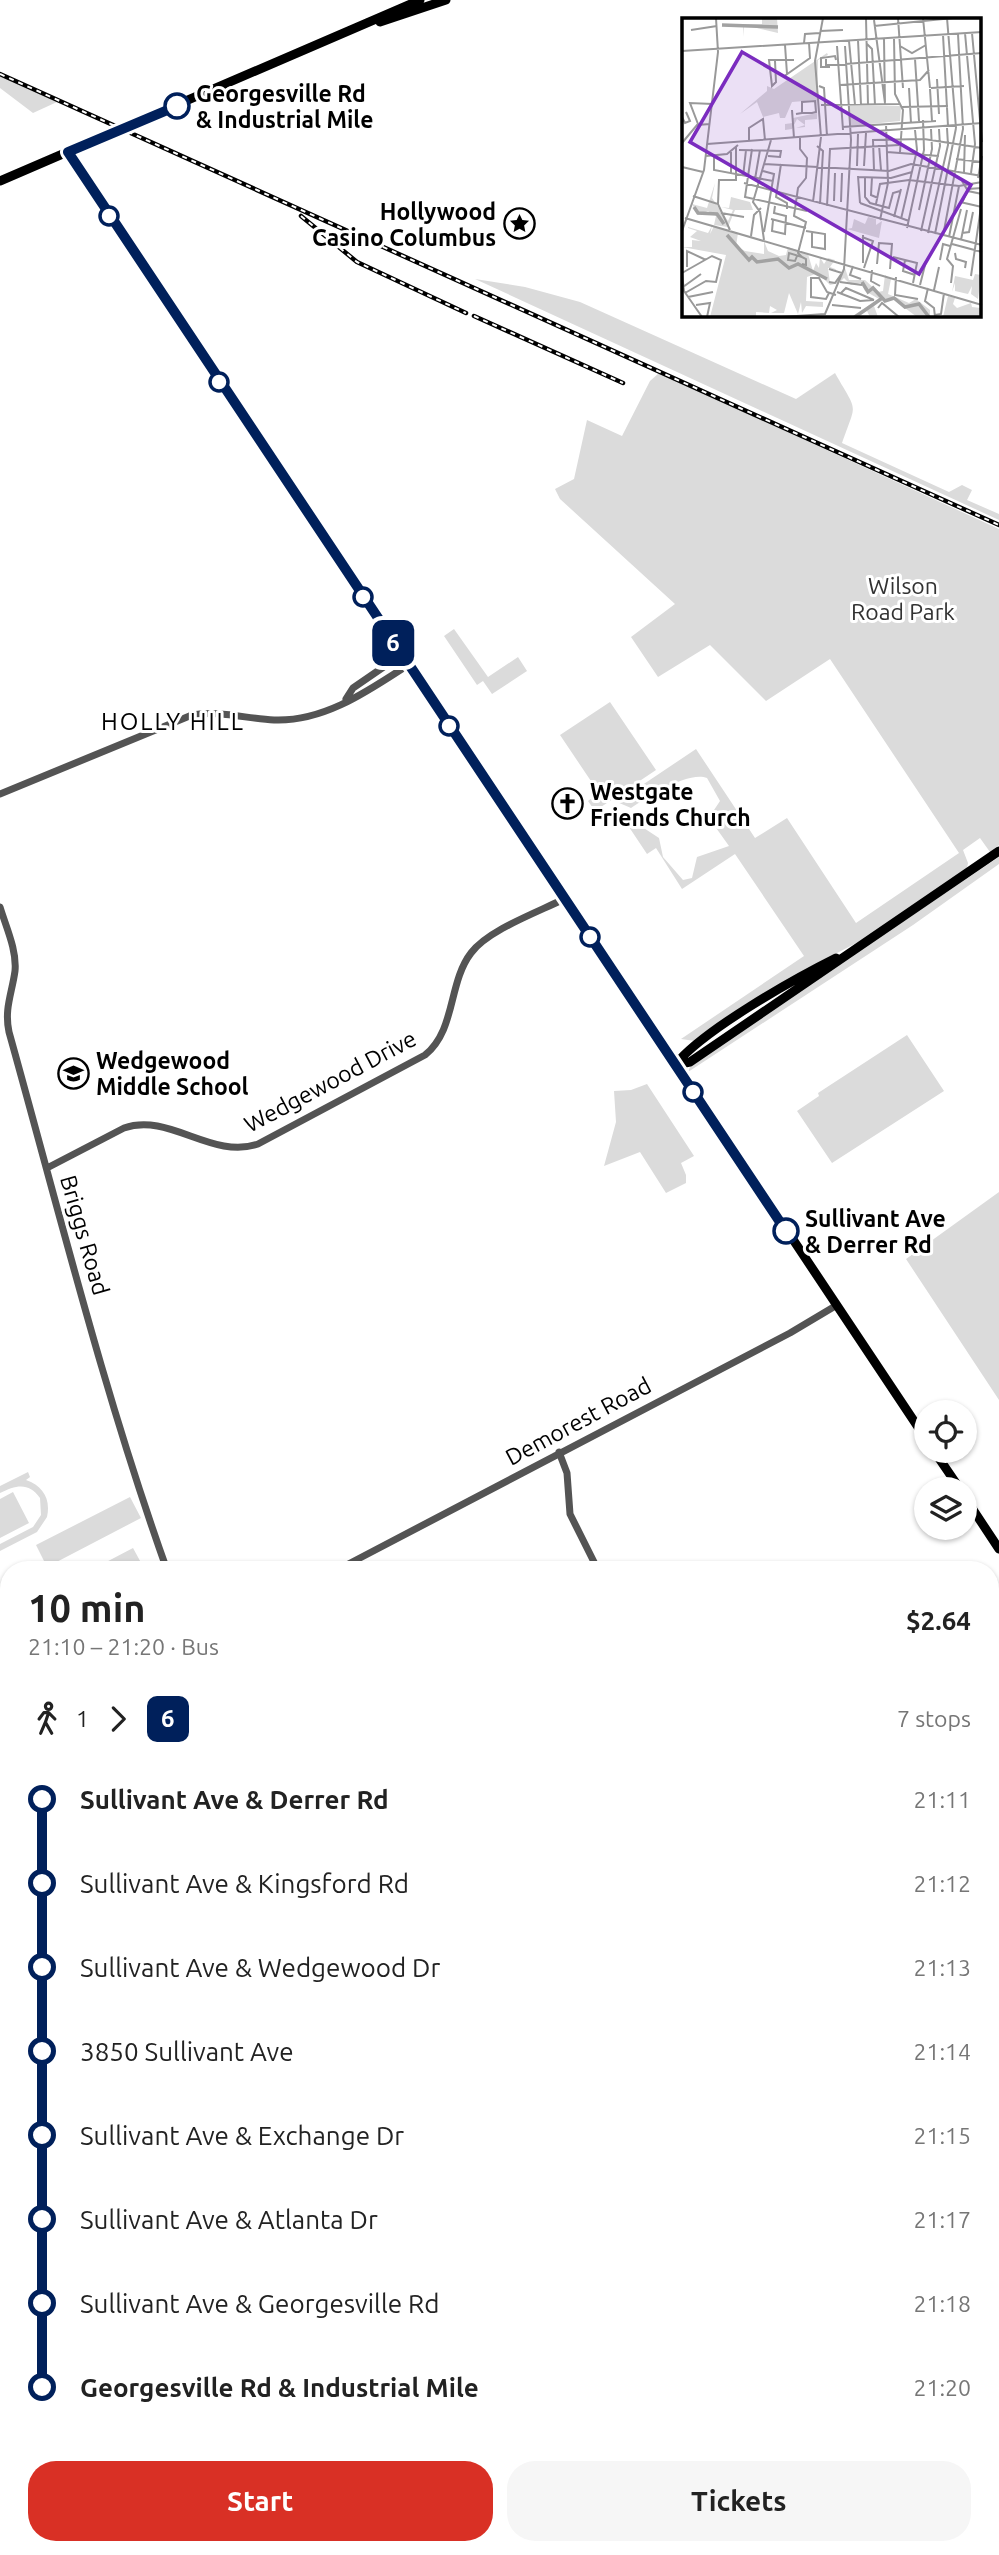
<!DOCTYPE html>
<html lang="en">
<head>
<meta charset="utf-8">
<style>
  body { margin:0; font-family:Ubuntu,sans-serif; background:#f6f6f6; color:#222; height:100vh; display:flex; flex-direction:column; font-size:26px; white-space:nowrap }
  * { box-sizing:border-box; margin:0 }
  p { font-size:23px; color:#767676 }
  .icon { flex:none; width:38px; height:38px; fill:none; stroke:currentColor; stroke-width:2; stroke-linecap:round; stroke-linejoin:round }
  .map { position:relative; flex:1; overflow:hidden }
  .drawer { position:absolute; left:0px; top:1561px; width:999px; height:994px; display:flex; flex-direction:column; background:#fff; border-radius:28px 28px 0 0; box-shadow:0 2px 5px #0004 }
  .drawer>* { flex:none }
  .badge { padding:0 14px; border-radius:10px; font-size:24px; line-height:46px }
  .controls { position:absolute; left:914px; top:1400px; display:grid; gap:14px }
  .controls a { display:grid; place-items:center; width:63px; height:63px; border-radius:50%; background:#fff; box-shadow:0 2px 5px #0004; font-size:35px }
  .map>.badge { position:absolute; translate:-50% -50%; box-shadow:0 0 0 4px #fff }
  .legs { display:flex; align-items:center; gap:10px; height:77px; padding:0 28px; font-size:23px }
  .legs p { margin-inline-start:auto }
  .head { display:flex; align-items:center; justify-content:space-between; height:119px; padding:0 28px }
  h1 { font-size:38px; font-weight:700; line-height:52px }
  .cta { display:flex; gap:14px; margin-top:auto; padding:14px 28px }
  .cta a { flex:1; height:80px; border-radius:28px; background:#d93025; color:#fff; font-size:28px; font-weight:700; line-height:80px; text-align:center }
  .cta a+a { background:#f6f6f6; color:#222 }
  ul { padding:0 28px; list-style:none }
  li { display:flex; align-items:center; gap:24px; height:84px; font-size:26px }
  li i { display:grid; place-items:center; width:10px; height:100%; margin:0 9px; background:currentColor }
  li i::after { content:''; width:18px; height:18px; margin:-9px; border:5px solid; border-radius:50%; background:#fff }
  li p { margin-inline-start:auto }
  li:first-child i { background:linear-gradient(#0000 50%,currentColor 0) }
  li:last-child i { background:linear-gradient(currentColor 50%,#0000 0) }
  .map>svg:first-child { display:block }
</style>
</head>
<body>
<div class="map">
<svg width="999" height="2555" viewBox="0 0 999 2555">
  <rect width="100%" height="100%" fill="#fff"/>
  <!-- green -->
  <path fill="#dbdbdb" d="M0,76L57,102L33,113L0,88Z
    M475,279L525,287L580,302L796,399L835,373C858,414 857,400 842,443L949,492L962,485L972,490L967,500L999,514V520Z
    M659,373L999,529V845L990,852L980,838L963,850L968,863L967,868L864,939L812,966L695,1041L681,1039L804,956L735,854L682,889L656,848L647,854L625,821L627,817L659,838L663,857L683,880L692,878L697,857L729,846L714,825L712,813L720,801L707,778C688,771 648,797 631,808L617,802L696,749L755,838L787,818L856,923L959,853L830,659L766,701L710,645L658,677L631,637L675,604L560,499L555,489L574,479L587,420L622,436L650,381Z
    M454,629L488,677L518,657L527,671L492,694L483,681L477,685L444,636Z
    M610,702L656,770L595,811L588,801L599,793L560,735Z
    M999,857V864L913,925L688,1072L691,1064Z
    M907,1035L944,1091L832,1163L797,1111L819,1096L818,1093Z
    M647,1084L694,1156L681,1163L686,1175V1183L666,1193L640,1152L604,1166L616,1122L614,1091L631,1090Z
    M999,1192V1400L906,1259Z
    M28,1472L30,1477L26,1480C43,1486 51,1499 47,1517L37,1532L0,1551V1544L33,1527L41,1515L40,1498C29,1482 16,1485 0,1493V1486Z
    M13,1492L29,1523L0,1538V1499Z
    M130,1497L141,1518L47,1567L36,1545Z
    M133,1548L145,1570H91Z"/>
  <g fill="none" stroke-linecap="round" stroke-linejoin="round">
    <!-- minor -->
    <path stroke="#545454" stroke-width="7" d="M346,699L353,688L401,655
      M0,794L192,715C218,710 248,719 274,720C324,722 368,691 408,665
      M0,907C6,927 17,950 15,971C12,993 4,1009 9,1032C59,1211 104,1394 167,1570
      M47,1168L124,1128C169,1112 212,1160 258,1144L425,1055C456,1030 448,983 471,953C488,930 538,912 564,899
      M559,1452L567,1473L570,1514L598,1570
      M337,1570L790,1333L837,1305
      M0,1743L9,1739
      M990,2220L999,2241
      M990,2311L999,2308
      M427,2546L430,2555"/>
    <!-- major -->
    <path stroke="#000" stroke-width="9" d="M380,22L446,0
      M68,152L926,1439
      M0,181L420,0
      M675,1065L690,1062L999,851
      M675,1065C703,1030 794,979 836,958
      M934,1451L960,1489
      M964,1496L999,1549"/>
    <defs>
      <path id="rail" d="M0,74L999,525
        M301,216L357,262L466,313
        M474,316L623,383"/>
    </defs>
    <!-- rail casing -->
    <use href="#rail" stroke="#000" stroke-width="4.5"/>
    <!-- rail -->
    <use href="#rail" stroke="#fff" stroke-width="2" stroke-dasharray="5" stroke-linecap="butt"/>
  </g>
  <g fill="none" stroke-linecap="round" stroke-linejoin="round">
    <defs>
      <path id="line-1" d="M177,106L68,152L786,1231"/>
    </defs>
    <!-- line-1 casing -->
    <use href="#line-1" stroke="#fff" stroke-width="16"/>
    <!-- line-1 -->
    <use href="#line-1" stroke="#00205b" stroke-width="10"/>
  </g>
  <!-- icons -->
  <defs>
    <symbol id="sight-ring" viewBox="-11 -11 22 22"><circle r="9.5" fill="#fff" stroke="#000" stroke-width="1.5"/><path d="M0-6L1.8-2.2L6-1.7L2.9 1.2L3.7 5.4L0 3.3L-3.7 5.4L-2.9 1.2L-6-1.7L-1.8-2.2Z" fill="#000"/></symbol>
    <symbol id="church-ring" viewBox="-11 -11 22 22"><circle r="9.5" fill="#fff" stroke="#000" stroke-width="1.5"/><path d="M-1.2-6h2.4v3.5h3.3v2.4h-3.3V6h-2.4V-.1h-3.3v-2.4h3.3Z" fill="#000"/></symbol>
    <symbol id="school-ring" viewBox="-11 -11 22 22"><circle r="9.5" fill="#fff" stroke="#000" stroke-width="1.5"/><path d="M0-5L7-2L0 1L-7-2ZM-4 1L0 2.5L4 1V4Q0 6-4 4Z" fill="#000"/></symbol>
  </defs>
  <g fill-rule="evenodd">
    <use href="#sight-ring" x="502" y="206" width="35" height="35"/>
    <use href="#church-ring" x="550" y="786" width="35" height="35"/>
    <use href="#school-ring" x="56" y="1056" width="35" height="35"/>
  </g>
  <!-- markers -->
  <g fill="#fff" stroke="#00205b" stroke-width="3.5">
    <circle cx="177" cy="106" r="12"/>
    <circle cx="109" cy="216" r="9"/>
    <circle cx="219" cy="382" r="9"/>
    <circle cx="363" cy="597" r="9"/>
    <circle cx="449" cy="726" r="9"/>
    <circle cx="590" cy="937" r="9"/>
    <circle cx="693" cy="1092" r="9"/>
    <circle cx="786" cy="1231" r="12"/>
  </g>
  <g text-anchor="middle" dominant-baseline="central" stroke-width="6" stroke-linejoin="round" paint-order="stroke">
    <!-- stop labels -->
    <g font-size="23" font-weight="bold" fill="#000" stroke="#fff" text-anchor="start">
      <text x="196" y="93">Georgesville Rd<tspan x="196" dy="26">&amp; Industrial Mile</tspan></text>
      <text x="805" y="1218">Sullivant Ave<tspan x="805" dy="26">&amp; Derrer Rd</tspan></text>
    </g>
    <!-- poi labels -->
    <g font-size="23" font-weight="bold" fill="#000" stroke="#fff" text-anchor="start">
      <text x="496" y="211" text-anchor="end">Hollywood<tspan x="496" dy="26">Casino Columbus</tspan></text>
      <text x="590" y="791">Westgate<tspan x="590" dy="26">Friends Church</tspan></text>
      <text x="96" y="1060">Wedgewood<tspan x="96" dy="26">Middle School</tspan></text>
    </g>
    <!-- park labels -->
    <g font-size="23" fill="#323232" stroke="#fff">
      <text x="903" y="585">Wilson<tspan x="903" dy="26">Road Park</tspan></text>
    </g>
    <!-- street labels -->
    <g font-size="23" fill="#000" stroke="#fff">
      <text transform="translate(330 1081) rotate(-28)">Wedgewood Drive</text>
      <text transform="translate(85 1235) rotate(74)">Briggs Road</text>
      <text transform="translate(578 1421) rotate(-28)">Demorest Road</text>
    </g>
    <!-- neighbourhood labels -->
    <g font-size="24" letter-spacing="2" fill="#000" stroke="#fff">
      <text x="173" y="721">HOLLY HILL</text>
    </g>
  </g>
  <!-- overview -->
  <g transform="translate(682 18)">
    <rect width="299" height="299" fill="#fff"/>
    <path d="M80,0H95L96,15L62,7V19L61,7L39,6H80ZM145,35L146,37L136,42L135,101L123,102V109L114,110L123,107L115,101L110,111L103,112V106L111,105V100L135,95L134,82L110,84L103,100H98L97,95L81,99L75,84L58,96L85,73V68L92,71ZM166,88H219L218,103L168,108ZM33,165L30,180L46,203L51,192L39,189L47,190L49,179L68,184L71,192H53L46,209L32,207L34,198L26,193L16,197L10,186L25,190ZM186,199L194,201V207L200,203L197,220L165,211L170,210L172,201L183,206ZM30,208L28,216L32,208L56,215L54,228L63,233L82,236V223L86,233L97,238L104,237L106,229L126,236L131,253L134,245L137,250L138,239L142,246L146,240L153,242L148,249L156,252L146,250L148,265L155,264L163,250L167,262H183L196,274L201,273L203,257L209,261L206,276L227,285L234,281L248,292V299H235L211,281H200L192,288L196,299H188L185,293L174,299L144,298L169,299L197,281L183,273L179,265L169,267L162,260L157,265L148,267L136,255L125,259L124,283L141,284V289L124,288L120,295L119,284L116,296L107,275L102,295H89L95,292L88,288L87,295L74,294V299H28L44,237L0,229H10V222L19,223L8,219L15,213L6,210V209L26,215ZM293,256L299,257L296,281L289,276L290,268L286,276L273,273V265L270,274L273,258L291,262ZM266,278L273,280L271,286L275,290L289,285L290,289L299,290V298L261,299Z" fill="#dbdbdb"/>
    <path fill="none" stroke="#a2a2a2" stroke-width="3.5" d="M40,7L96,9M12,189L16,195L35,196L42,206M45,217L67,242L70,239L75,244L96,241L107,250L116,246L145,261M180,264L186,274L191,270L203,283L212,280L223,289L237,286L247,299M173,299L199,281"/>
    <path fill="none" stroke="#999" stroke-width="2" d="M184,0L186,87M216,0L221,70M241,0L248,70M265,0L274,110M192,2L203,85M192,8L271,0M9,12L35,8M138,13L161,12M283,15L293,126L289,155M290,15L300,124M261,17L266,108M212,20L213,76L221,92L218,134M202,21L203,87M176,22L179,87M167,23L173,87M122,25L123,16L138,15M185,26L190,31L193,87M103,27L105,56M155,28L161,112M218,28L230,35L244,27M0,33L300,14M144,41V47H151L300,35M233,41L237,103M93,43L94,64L90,68L87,42H112M148,49H139V40L153,38L154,42M101,59L128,40L127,25M255,61L257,96M158,67L238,62L247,52M137,68L142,70L145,118M227,70L229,105M249,70L282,68M248,71L250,103M139,87L217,86M220,89L266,88M110,92L112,120M114,96L120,95H130L134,94L133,83L120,84V96M0,99L3,105L8,103L4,94M16,106L8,85L31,86M160,109L254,103M139,119L133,43L141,0M118,120V131L125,140L124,160L116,170L112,198L124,204L116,235L120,239M67,123V110L81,101L83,122M0,125L15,107L28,106M25,126L300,105M197,127L199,152M135,128L141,133L138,186M70,131L63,179L125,193M57,132L99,133L98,139L86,138M205,134L257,138M32,137V152L91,163M24,138L45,136L56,127M274,141L300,144M82,146L207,153L229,146L300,158M99,146L94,179L105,185V191M175,148L176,116M182,148L184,115M0,149L21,154M192,152L191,122L242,121L300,130M81,153L92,156L82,214M282,154L283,117M49,156V134M176,158L178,185M61,159L64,132M176,159L209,160L230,154M183,159V179L188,185L207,190L211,175L218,173M190,159L189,177L196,180M296,160L300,138M73,161L78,132M280,163L286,173L300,176M62,165L300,227M11,178L36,186L48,212M152,183L153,155M131,184L139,119M159,184L160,155M278,184L300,189M178,185L227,203M280,185L286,171L300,170M36,186L37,162H54V129M194,186L198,166L227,162L277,168L300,164M145,188L148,131L217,127M237,192L250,131L249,111M39,195L62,199M212,199L219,171M3,200L300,287M89,201L124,210M219,201L235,132L233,112M91,202L90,213L103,216L104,198L92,195L93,188M198,202L206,165L204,106M225,210L242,132L241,102M0,213L22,152L36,34L34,0M124,213L143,216V231L130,229V215M239,213L258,128L257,111M246,215L266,127L265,110M280,215L287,214L291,194M253,216L274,110M69,218L72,197L79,190M261,218L281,111L276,16M180,219L191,223L182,250M267,219L277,168M82,222L78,194L71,184L89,122M279,222L285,192M270,226L300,234M273,235L274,241L284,244L283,250M115,238L113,243L106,242L107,235L120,239L124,241V247L120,246M211,239L235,245L231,265M223,242L221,253L233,257M258,242L261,226L268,228M181,245V217M195,246L197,225L210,226L208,251M171,248L168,257L179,261M5,249V233L24,242M147,251L160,255L153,265L147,264M190,252L189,263L198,268M0,255L30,238L39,242L34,264L24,263L3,275M0,256L2,273L20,299M289,258L299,189M214,259L213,277L236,281M158,264L180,267M269,265L271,248L265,241L279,191M238,267L244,243M1,269L19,256M246,270L243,283L252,290L253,299M252,272L257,249M155,274L178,283L192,282M147,275L144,281L129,279V260H137L145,274L154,277M159,275L164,270L192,282M6,279L31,274M14,287L28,285L25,299M150,287L179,290M196,290L200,285L217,299M253,297L259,296L262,275M100,299L143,296L162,251L169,122L163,28"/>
    <path fill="#7b2cbf" fill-opacity="0.15" stroke="#7b2cbf" stroke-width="3.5" d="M60,34L289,167L237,256L8,124Z"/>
    <rect width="299" height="299" fill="none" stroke="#000" stroke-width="3.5"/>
  </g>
</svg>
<div class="controls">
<a><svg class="icon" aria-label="locate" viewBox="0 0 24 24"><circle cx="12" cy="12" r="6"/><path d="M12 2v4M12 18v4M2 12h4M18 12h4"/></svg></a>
<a><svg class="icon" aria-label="layers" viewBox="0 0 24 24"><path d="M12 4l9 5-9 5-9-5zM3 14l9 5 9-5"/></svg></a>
</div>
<b class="badge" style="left:393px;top:643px;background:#00205b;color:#fff">6</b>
<section class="drawer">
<div class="head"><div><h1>10 min</h1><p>21:10 – 21:20 · Bus</p></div><b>$2.64</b></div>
<div class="legs"><svg class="icon" aria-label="walk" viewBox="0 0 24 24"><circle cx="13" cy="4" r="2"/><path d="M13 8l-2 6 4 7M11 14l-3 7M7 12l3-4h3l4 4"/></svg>1<svg class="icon" aria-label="forward" viewBox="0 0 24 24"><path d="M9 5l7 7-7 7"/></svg><b class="badge" style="background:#00205b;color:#fff">6</b><p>7 stops</p></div>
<ul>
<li><i style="color:#00205b"></i><b>Sullivant Ave &amp; Derrer Rd</b><p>21:11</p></li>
<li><i style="color:#00205b"></i><span>Sullivant Ave &amp; Kingsford Rd</span><p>21:12</p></li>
<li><i style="color:#00205b"></i><span>Sullivant Ave &amp; Wedgewood Dr</span><p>21:13</p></li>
<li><i style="color:#00205b"></i><span>3850 Sullivant Ave</span><p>21:14</p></li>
<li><i style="color:#00205b"></i><span>Sullivant Ave &amp; Exchange Dr</span><p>21:15</p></li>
<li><i style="color:#00205b"></i><span>Sullivant Ave &amp; Atlanta Dr</span><p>21:17</p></li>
<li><i style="color:#00205b"></i><span>Sullivant Ave &amp; Georgesville Rd</span><p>21:18</p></li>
<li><i style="color:#00205b"></i><b>Georgesville Rd &amp; Industrial Mile</b><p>21:20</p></li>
</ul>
<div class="cta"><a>Start</a><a>Tickets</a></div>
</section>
</div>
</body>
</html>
